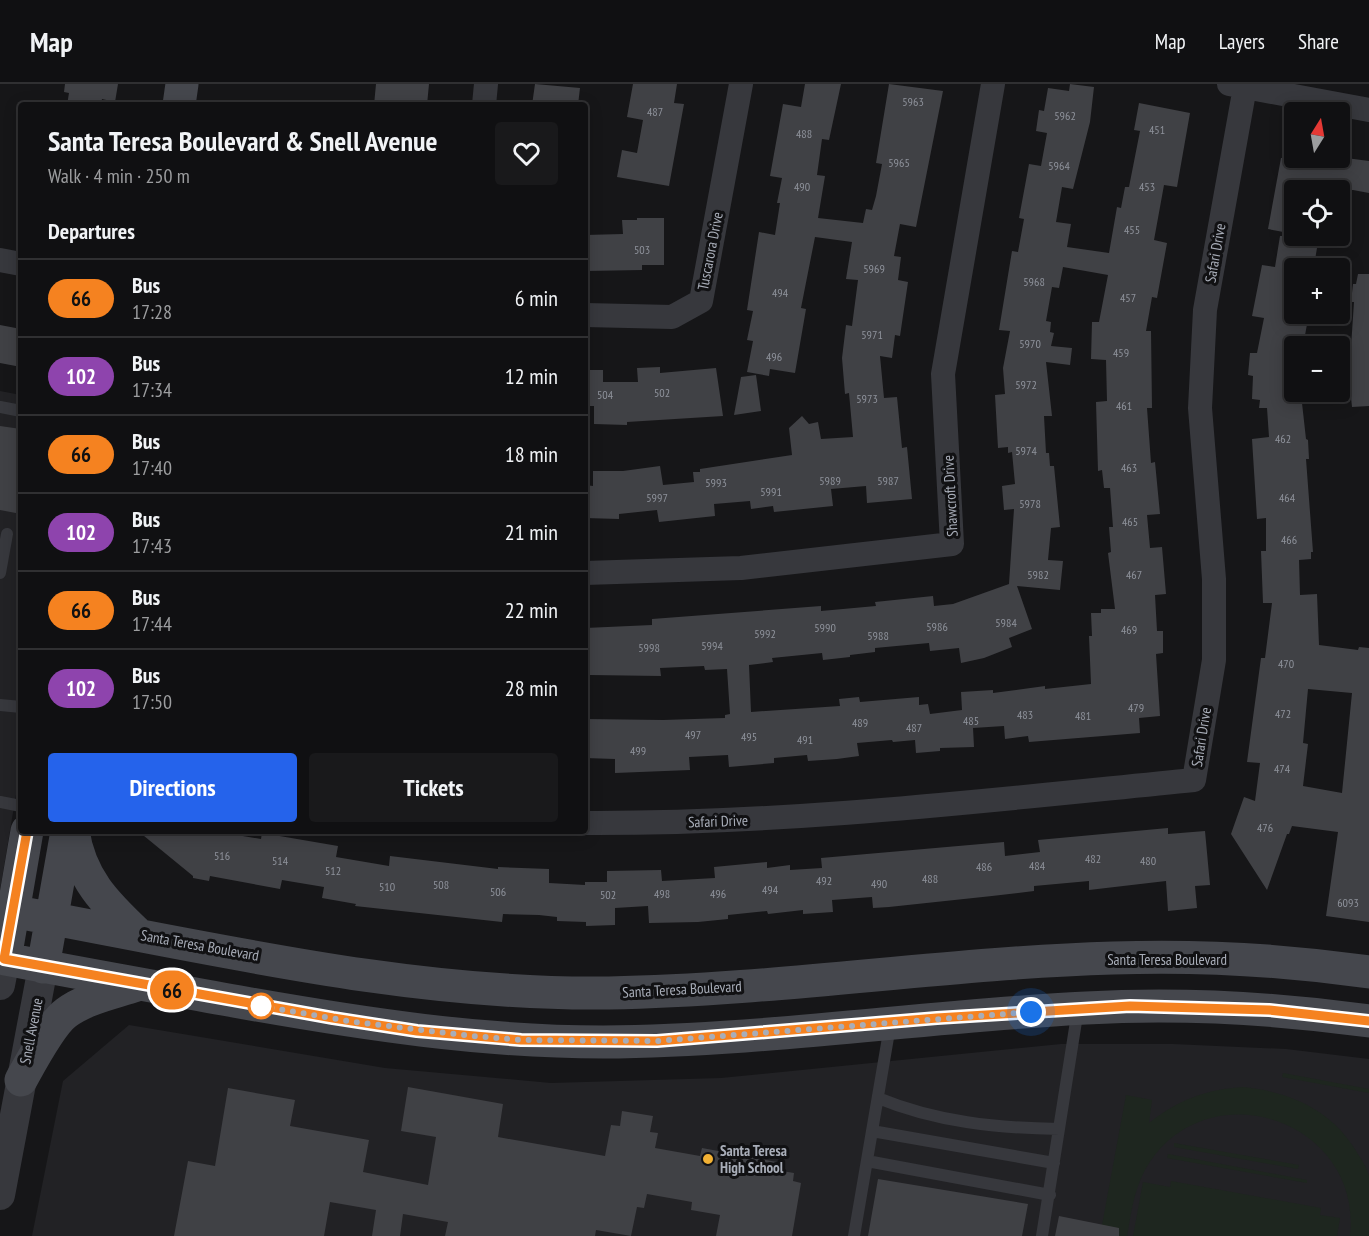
<!DOCTYPE html>
<html lang="en">
<head>
<meta charset="utf-8">
<style>
  body { margin:0; font-family:"PT Sans Narrow",sans-serif; background:#19191b; color:#f1f3f6; height:100vh; display:flex; flex-direction:column; font-size:22px; white-space:nowrap }
  * { box-sizing:border-box; margin:0 }
  p { font-size:20px; color:#9c9d9f }
  .icon { flex:none; width:33px; height:33px; fill:none; stroke:currentColor; stroke-width:2; stroke-linecap:round; stroke-linejoin:round }
  .map { position:relative; flex:1; overflow:hidden }
  .panel { position:absolute; left:18px; top:18px; width:570px; height:732px; display:flex; flex-direction:column; background:#101012; border-radius:6px; box-shadow:0 3px 15px #0003,0 0 0 2px #303032 }
  .panel>* { flex:none }
  .badge { padding:0 12px; border-radius:20px; font-size:21px; line-height:39px }
  .needle { width:39px; rotate:11deg }
  .fabs { position:absolute; left:1284px; top:18px; display:grid; gap:12px }
  .fabs a { display:grid; place-items:center; width:66px; height:66px; border-radius:6px; background:#101012; box-shadow:0 3px 15px #0003,0 0 0 2px #303032; font-size:30px }
  .you { position:absolute; width:30px; height:30px; margin:-15px; border:4px solid #fff; border-radius:50%; background:#1a73e8; box-shadow:0 0 0 9px #1a73e833 }
  .map>.badge { position:absolute; translate:-50% -50%; box-shadow:0 0 0 3px #fff }
  h2 { padding:0 30px; font-size:22px; line-height:54px }
  .round { display:grid; place-items:center; flex:none; width:63px; height:63px; border-radius:6px; background:#19191b }
  .headline { display:flex; align-items:center; justify-content:space-between; height:102px; padding:0 30px }
  h1 { font-size:28px; font-weight:600; line-height:45px }
  .action { display:flex; gap:12px; margin-top:auto; padding:12px 30px }
  .action a { flex:1; height:69px; border-radius:6px; background:#2563eb; color:#fff; font-size:24px; font-weight:600; line-height:69px; text-align:center }
  .action a+a { background:#19191b; color:#f1f3f6 }
  ul { padding:0; list-style:none }
  li { display:flex; align-items:center; gap:18px; height:78px; padding:0 30px; border-top:2px solid #303032 }
  li div { flex:1 }
  li b { display:block; font-size:22px }
  li em { font-style:normal }
  li .badge { min-width:66px; font-weight:700; text-align:center }
  header { display:flex; align-items:center; gap:36px; box-sizing:border-box; height:84px; padding:0 30px; background:#101012; border-bottom:2px solid #303032 }
  header strong { font-size:28px }
  nav { display:flex; gap:33px; margin-inline-start:auto; font-size:21px }
  .map>svg:first-child { display:block }
</style>
</head>
<body>
<header>
<strong>Map</strong>
<nav><a>Map</a><a>Layers</a><a>Share</a></nav>
</header>
<div class="map">
<svg width="1369" height="1152" viewBox="0 0 1369 1152">
  <rect width="100%" height="100%" fill="#161618"/>
  <!-- built -->
  <path fill="#222225" d="M0,307L21,311V681L0,806Z
    M129,941L385,984L551,999L721,994L1061,960H1173L1286,965L1369,975V1152H32L63,997Z"/>
  <!-- green -->
  <path fill="#1e261f" d="M1283,989L1369,1005V1009L1282,993Z
    M1244,1003C1290,1008 1332,1026 1356,1067C1361,1075 1367,1083 1369,1092C1369,1110 1369,1133 1369,1152H1350C1363,1034 1203,983 1145,1086C1134,1106 1131,1130 1127,1152H1100L1126,1011L1152,1016L1149,1039C1178,1016 1207,1005 1244,1003Z
    M1174,1059L1299,1081L1298,1085L1174,1063Z
    M1168,1070L1307,1096V1099L1167,1074Z
    M1171,1097L1321,1124L1320,1131L1340,1134L1337,1152H1133L1143,1098L1170,1103Z"/>
  <!-- building -->
  <path fill="#404145" fill-rule="evenodd" d="M65,0H118L115,18L102,15L101,21H67L69,9L64,8Z
    M376,0H429L427,21H374Z
    M535,0L580,4L578,21H532Z
    M633,0H677L674,19L684,20L669,102L617,93L622,66L637,69L643,36L627,33Z
    M805,0H841L829,56L822,55L817,91L825,92L818,134L863,139L866,125L872,126L876,112L882,80L876,79L889,0L943,7L916,143L900,140L894,172L901,173L898,196L908,198L900,252L895,251L892,274L880,272L884,314L897,313L902,364L907,363L912,415L867,419L866,402L831,405L833,422L774,428L773,422L751,425L750,417L714,420L715,432L659,438L657,426L619,430V435L585,434V401L593,402V387H623L660,382L663,401L694,398L693,388H700V385L792,371L789,344L802,332L809,340L818,338L821,355L853,353L849,309L845,310L842,274L846,241L852,242L858,196L846,195L852,158L815,153L801,224L806,225L795,289L770,285L769,292L747,288L753,257L747,256L753,227L747,226L759,148L775,151L780,119H777L782,94L770,92L783,20L801,23Z
    M1070,0L1094,3L1090,38L1073,105L1062,103L1056,138L1071,140L1067,163L1109,169L1117,123L1121,124L1125,103H1129L1140,47L1134,46L1139,19L1190,29L1177,103L1164,101L1154,156L1167,159L1157,214L1152,213L1146,247H1151L1152,324H1147L1151,379L1155,378L1160,430L1147,431L1150,464L1162,463L1166,510L1155,511L1157,547H1163V569L1156,570L1160,632L1139,634L1140,649L1029,658L1028,652L1005,655L1004,642L973,644L974,663L940,664V667L916,669L915,656L893,658L892,656L857,659L859,672L837,675L808,677L807,671L774,674V679L729,683L728,671L689,673L690,686L615,689V675L585,674V635L663,636L725,634V631L730,630L727,585L705,586L704,582L660,584L661,592L590,591V572H585V544L652,541V535L821,522V527L876,522L875,518L933,512L934,522L953,520L1009,500L1014,425L1004,426L1002,402L1015,400L1012,368L1008,369V363L998,364L995,311L1005,310L1003,284L1010,247L999,246L1012,167L1018,168L1024,135L1019,134L1029,80L1041,82L1047,49L1036,47L1039,26L1044,27L1048,4L1069,7ZM1063,183L1108,191L1099,238H1092L1091,275L1106,276L1107,317L1096,318L1098,387L1102,386L1104,404H1110L1113,443H1109L1111,468L1108,469L1115,525H1101V529H1091L1092,552H1089L1091,600L1045,605V602L993,609V606L961,608L962,626L930,630L928,620L919,621V613L860,618L859,613L839,615L840,622L751,628L749,581L773,578L772,574L822,569L823,576L850,573V571L875,568V564L929,559L930,567L959,564L961,579L984,574L1012,563L1009,554L1032,545L1017,502L1060,506L1063,477L1048,476L1051,444L1060,443L1054,382H1050L1049,369H1046L1044,332H1052L1046,278L1070,281L1072,264L1051,262L1054,249L1050,248L1051,238L1046,237L1052,203L1059,204Z
    M1281,74H1346L1369,77V109L1353,106H1294V150L1268,145Z
    M637,134H664V181H642V186L585,187V151L623,150L622,136H637Z
    M1280,152H1319L1314,182L1310,181L1309,184H1294V233L1308,235L1303,262H1294V308L1301,310L1306,355L1308,356L1309,375H1306L1313,468H1311V475L1299,476L1300,511L1317,510L1319,561L1358,566L1359,563L1369,564V838L1326,832L1338,748L1292,742L1289,750H1287L1267,806L1231,750L1244,713L1255,717L1260,679L1247,678L1261,574H1265L1272,519H1263L1261,467H1266V434L1257,435L1252,355L1269,353L1267,324H1259L1260,316L1252,315L1253,292L1248,291L1250,269H1257L1264,234L1252,232L1262,181L1275,183ZM1308,605L1352,609L1342,709L1303,702L1308,660L1303,659Z
    M1358,190H1369V322L1352,323L1349,293L1354,218H1351L1353,200H1356Z
    M0,241L21,245V283L0,279Z
    M660,283V289L716,284L723,332L627,338V341L594,340V322H585V286H603V298H638L637,284Z
    M756,291L761,327L734,331L741,293Z
    M0,342L21,345V430L0,426Z
    M1168,744V750L1205,747L1210,801L1195,802L1197,824L1168,827L1166,797L1089,806V797L1034,802V807L992,812L889,823L873,824L872,813L832,816L833,828L803,830V826L768,830L767,827L728,831V835L698,838L649,839L648,822L615,824V841L586,842V838L557,837V833L539,831L503,830L502,838L355,822L356,820L322,814L324,803L282,796L280,805L210,792L209,797L193,794V792L138,747H213L261,755L262,749L338,762L336,773L389,782L390,772L498,785V783L549,785V799L585,801V798H607V787L661,786L662,797L715,794L714,783L767,778V784L790,781V786L822,784L821,774L1004,758L1005,772L1040,768L1038,756Z
    M408,1003L503,1020L498,1053L605,1072L611,1041L620,1042L622,1027L653,1032L650,1048L658,1049L655,1064L700,1072L702,1064L777,1078L776,1086L794,1089L793,1097L801,1099L792,1152H716L720,1131L691,1126L692,1118L647,1110L644,1124L637,1123L631,1152L596,1146L595,1152H445L448,1138L403,1130L400,1152H372L376,1126L330,1118L324,1152H174L188,1077L215,1082L228,1004L295,1016L290,1042L369,1056L363,1088L428,1101L436,1053L401,1047Z
    M878,1095L1028,1120L1022,1152H868Z
    M1059,1132L1119,1144V1152H1055Z"/>
  <g fill="none" stroke-linecap="round" stroke-linejoin="round">
    <!-- service -->
    <path stroke="#37383d" stroke-width="12" d="M0,323L21,327
      M0,489L7,450
      M0,621L21,623
      M0,718L21,722
      M878,1014C936,1038 997,1044 1059,1045
      M872,1047L1054,1079
      M867,1077L1050,1111
      M854,1152L890,942
      M1042,1152L1078,925"/>
    <!-- minor -->
    <path stroke="#37383d" stroke-width="24" d="M1229,0L1369,26
      M484,21L486,0
      M0,176L21,180
      M585,231L672,233L701,217L741,0
      M585,489L741,484L952,460L943,290L993,0
      M585,739C789,740 991,716 1194,696L1214,576V495L1200,324L1205,226L1245,3"/>
    <!-- tertiary -->
    <path stroke="#37383d" stroke-width="30" d="M0,901L5,875
      M0,1111L43,883"/>
    <!-- secondary -->
    <path stroke="#45474d" stroke-width="33" d="M179,21L182,0
      M73,747C80,794 105,819 138,850
      M0,825C199,861 407,912 609,909C778,906 945,879 1113,874C1199,871 1284,876 1369,888
      M0,874C82,890 163,904 245,919C364,940 482,958 603,958C764,957 925,932 1086,924C1181,919 1275,924 1369,937
      M5,875L27,747
      M43,883L67,747
      M21,996C31,978 51,940 66,929C86,914 114,909 137,901"/>
  </g>
  <g fill="none" stroke-linecap="round" stroke-linejoin="round">
    <defs>
      <path id="line" d="M27,747L4,875L333,934L417,947L521,956L657,957L937,934L1130,922L1269,926L1369,937"/>
    </defs>
    <!-- line casing -->
    <use href="#line" stroke="#fff" stroke-width="14"/>
    <!-- line -->
    <use href="#line" stroke="#f58220" stroke-width="9"/>
    <!-- walk -->
    <path stroke="#a8adb8" stroke-width="6" stroke-dasharray="0 10.8" d="M261,922L354,938L473,952L521,956L657,957L1031,928"/>
  </g>
  <!-- markers -->
  <circle fill="#fff" stroke="#f58220" stroke-width="3" cx="261" cy="922" r="12"/>
  <circle fill="#f2b134" stroke="#111113" stroke-width="2" cx="708" cy="1075" r="6"/>
  <g text-anchor="middle" dominant-baseline="central" stroke-width="6" stroke-linejoin="round" paint-order="stroke">
    <!-- number labels -->
    <g font-size="12" fill="#8e929b">
      <text x="913" y="17">5963</text>
      <text x="655" y="27">487</text>
      <text x="1065" y="31">5962</text>
      <text x="1157" y="45">451</text>
      <text x="804" y="49">488</text>
      <text x="899" y="78">5965</text>
      <text x="1059" y="81">5964</text>
      <text x="802" y="102">490</text>
      <text x="1147" y="102">453</text>
      <text x="1132" y="145">455</text>
      <text x="642" y="165">503</text>
      <text x="874" y="184">5969</text>
      <text x="1034" y="197">5968</text>
      <text x="780" y="208">494</text>
      <text x="1128" y="213">457</text>
      <text x="872" y="250">5971</text>
      <text x="1030" y="259">5970</text>
      <text x="1121" y="268">459</text>
      <text x="774" y="272">496</text>
      <text x="1026" y="300">5972</text>
      <text x="662" y="308">502</text>
      <text x="605" y="310">504</text>
      <text x="867" y="314">5973</text>
      <text x="1124" y="321">461</text>
      <text x="1283" y="354">462</text>
      <text x="1026" y="366">5974</text>
      <text x="1129" y="383">463</text>
      <text x="830" y="396">5989</text>
      <text x="888" y="396">5987</text>
      <text x="716" y="398">5993</text>
      <text x="771" y="407">5991</text>
      <text x="657" y="413">5997</text>
      <text x="1287" y="413">464</text>
      <text x="1030" y="419">5978</text>
      <text x="1130" y="437">465</text>
      <text x="1289" y="455">466</text>
      <text x="1038" y="490">5982</text>
      <text x="1134" y="490">467</text>
      <text x="1006" y="538">5984</text>
      <text x="937" y="542">5986</text>
      <text x="825" y="543">5990</text>
      <text x="1129" y="545">469</text>
      <text x="765" y="549">5992</text>
      <text x="878" y="551">5988</text>
      <text x="712" y="561">5994</text>
      <text x="649" y="563">5998</text>
      <text x="1286" y="579">470</text>
      <text x="1136" y="623">479</text>
      <text x="1283" y="629">472</text>
      <text x="1025" y="630">483</text>
      <text x="1083" y="631">481</text>
      <text x="971" y="636">485</text>
      <text x="860" y="638">489</text>
      <text x="914" y="643">487</text>
      <text x="693" y="650">497</text>
      <text x="749" y="652">495</text>
      <text x="805" y="655">491</text>
      <text x="638" y="666">499</text>
      <text x="1282" y="684">474</text>
      <text x="1265" y="743">476</text>
      <text x="222" y="771">516</text>
      <text x="1093" y="774">482</text>
      <text x="280" y="776">514</text>
      <text x="1148" y="776">480</text>
      <text x="1037" y="781">484</text>
      <text x="984" y="782">486</text>
      <text x="333" y="786">512</text>
      <text x="930" y="794">488</text>
      <text x="824" y="796">492</text>
      <text x="879" y="799">490</text>
      <text x="441" y="800">508</text>
      <text x="387" y="802">510</text>
      <text x="770" y="805">494</text>
      <text x="498" y="807">506</text>
      <text x="662" y="809">498</text>
      <text x="718" y="809">496</text>
      <text x="608" y="810">502</text>
      <text x="1348" y="818">6093</text>
    </g>
    <!-- street labels -->
    <g font-size="15" fill="#a8adb8" stroke="#111113">
      <text transform="translate(710 167) rotate(-79)">Tuscarora Drive</text>
      <text transform="translate(1215 169) rotate(-80)">Safari Drive</text>
      <text transform="translate(950 412) rotate(-93)">Shawcroft Drive</text>
      <text transform="translate(1201 653) rotate(-81)">Safari Drive</text>
      <text transform="translate(718 737) rotate(-2)">Safari Drive</text>
      <text transform="translate(200 861) rotate(10)">Santa Teresa Boulevard</text>
      <text x="1167" y="875">Santa Teresa Boulevard</text>
      <text transform="translate(682 905) rotate(-3)">Santa Teresa Boulevard</text>
      <text transform="translate(31 947) rotate(-79)">Snell Avenue</text>
    </g>
    <!-- poi labels -->
    <g font-size="15" font-weight="bold" fill="#a8adb8" stroke="#111113" text-anchor="start">
      <text x="720" y="1066">Santa Teresa<tspan x="720" dy="17">High School</tspan></text>
    </g>
  </g>
</svg>
<div class="fabs">
<a><svg class="needle" viewBox="-14 -14 28 28"><path d="M0-13l5 13h-10z" fill="#e53935"/><path d="M0 13l5-13h-10z" fill="#9c9d9f"/></svg></a>
<a><svg class="icon" aria-label="locate" viewBox="0 0 24 24"><circle cx="12" cy="12" r="6"/><path d="M12 2v4M12 18v4M2 12h4M18 12h4"/></svg></a>
<a>+</a>
<a>−</a>
</div>
<div class="you" style="left:1031px;top:928px"></div>
<b class="badge" style="left:172px;top:906px;background:#f58220;color:#111">66</b>
<section class="panel">
<div class="headline"><div><h1>Santa Teresa Boulevard &amp; Snell Avenue</h1><p>Walk · 4 min · 250 m</p></div><a class="round"><svg class="icon" aria-label="heart" viewBox="0 0 24 24"><path d="M12 20l-8-8c-3-5 5-10 8-4 3-6 11-1 8 4z"/></svg></a></div>
<h2>Departures</h2>
<ul>
<li><span class="badge" style="background:#f58220;color:#111">66</span><div><b>Bus</b><p>17:28</p></div><em>6 min</em></li>
<li><span class="badge" style="background:#8e44ad;color:#fff">102</span><div><b>Bus</b><p>17:34</p></div><em>12 min</em></li>
<li><span class="badge" style="background:#f58220;color:#111">66</span><div><b>Bus</b><p>17:40</p></div><em>18 min</em></li>
<li><span class="badge" style="background:#8e44ad;color:#fff">102</span><div><b>Bus</b><p>17:43</p></div><em>21 min</em></li>
<li><span class="badge" style="background:#f58220;color:#111">66</span><div><b>Bus</b><p>17:44</p></div><em>22 min</em></li>
<li><span class="badge" style="background:#8e44ad;color:#fff">102</span><div><b>Bus</b><p>17:50</p></div><em>28 min</em></li>
</ul>
<div class="action"><a>Directions</a><a>Tickets</a></div>
</section>
</div>
</body>
</html>
